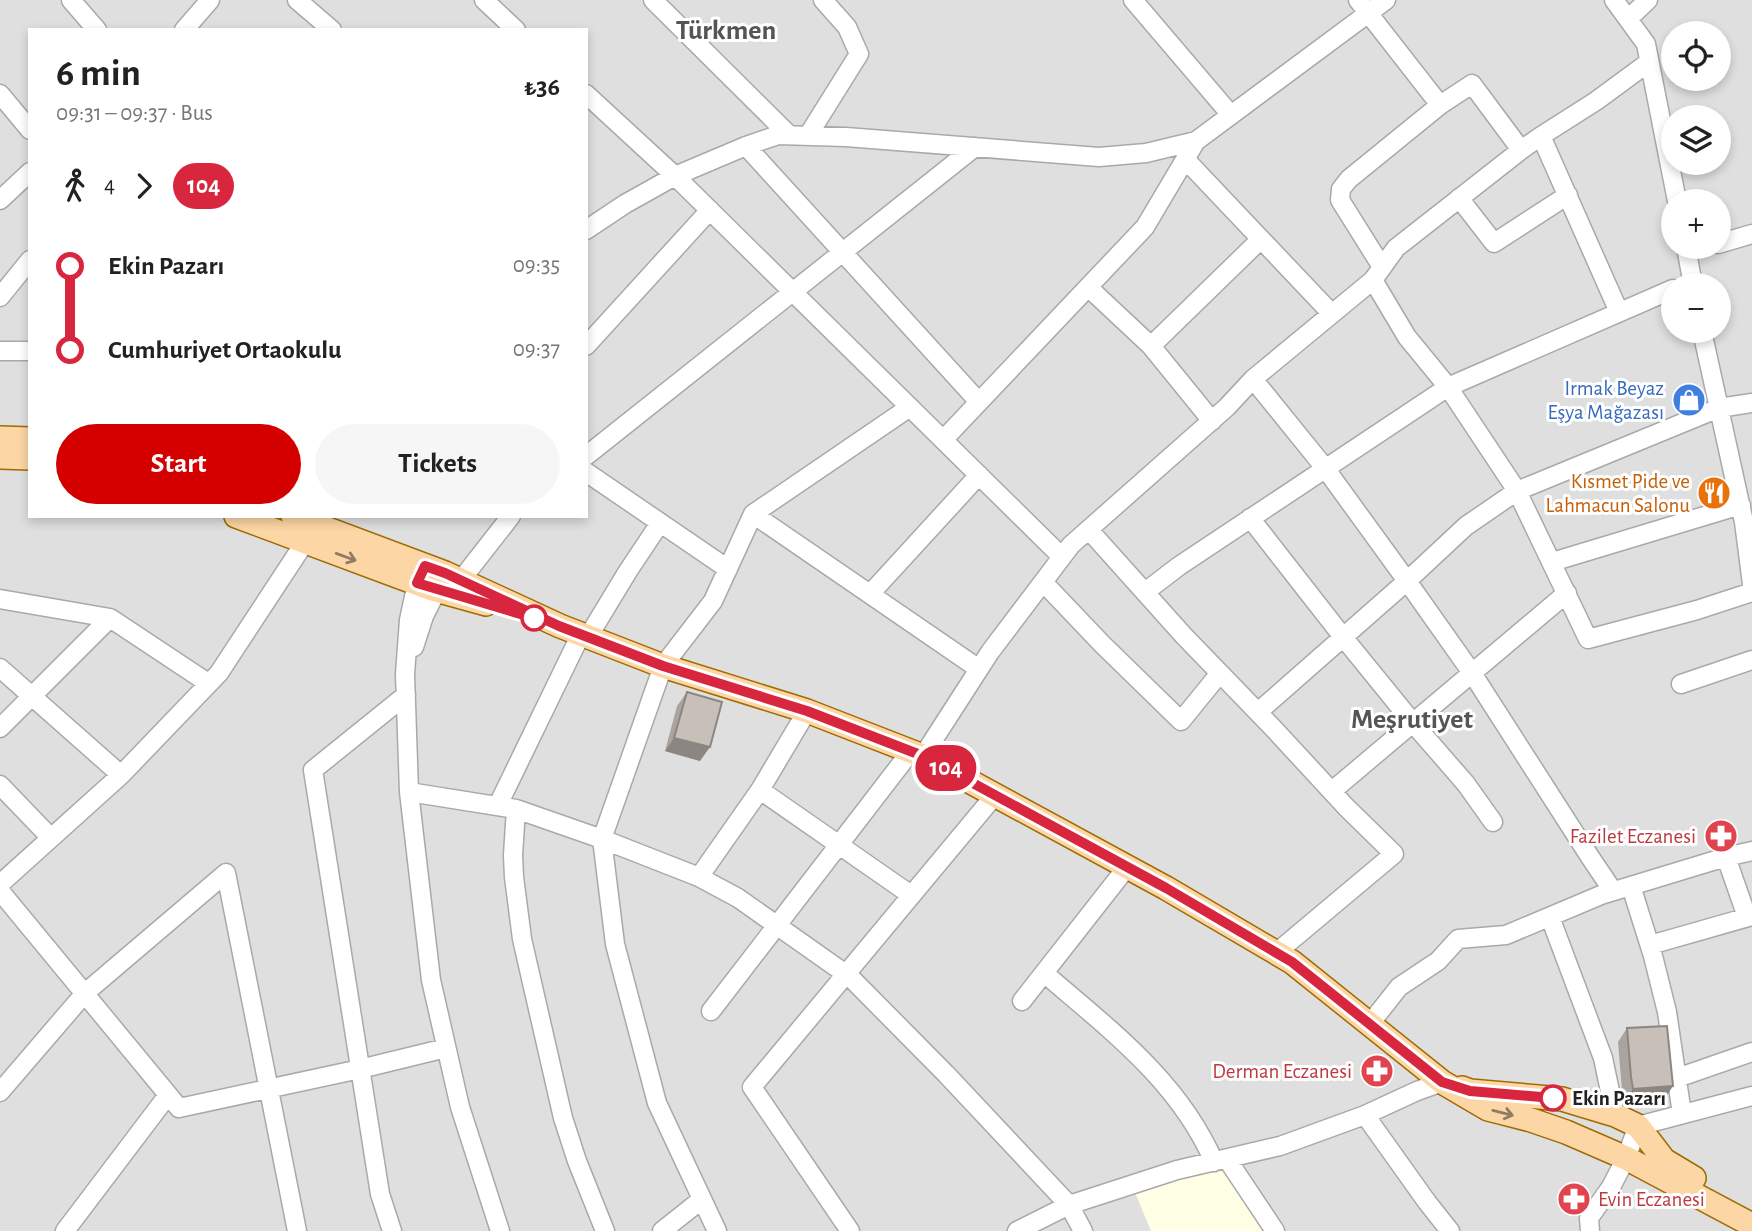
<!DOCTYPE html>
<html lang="en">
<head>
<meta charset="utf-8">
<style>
  body { margin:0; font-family:"Alegreya Sans",sans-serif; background:#f6f6f6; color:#222; height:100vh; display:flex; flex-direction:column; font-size:26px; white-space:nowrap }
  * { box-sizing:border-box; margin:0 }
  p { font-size:23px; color:#767676 }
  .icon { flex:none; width:38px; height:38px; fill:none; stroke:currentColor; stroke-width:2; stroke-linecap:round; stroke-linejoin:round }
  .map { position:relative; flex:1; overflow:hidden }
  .panel { position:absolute; left:28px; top:28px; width:560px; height:490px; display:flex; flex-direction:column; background:#fff; border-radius:0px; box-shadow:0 4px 10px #0003 }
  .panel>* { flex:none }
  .badge { padding:0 14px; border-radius:23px; font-size:24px; line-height:46px }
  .fabs { position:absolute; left:1661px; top:21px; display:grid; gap:14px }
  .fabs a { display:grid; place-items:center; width:70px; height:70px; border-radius:50%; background:#fff; box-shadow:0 4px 10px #0003; font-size:35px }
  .map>.badge { position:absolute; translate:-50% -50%; box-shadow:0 0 0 4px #fff }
  .legs { display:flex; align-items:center; gap:10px; height:77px; padding:0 28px; font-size:23px }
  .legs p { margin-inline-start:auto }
  .headline { display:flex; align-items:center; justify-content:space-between; height:119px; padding:0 28px }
  h1 { font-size:38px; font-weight:700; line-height:52px }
  .primary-button { display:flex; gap:14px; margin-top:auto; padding:14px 28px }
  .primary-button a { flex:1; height:80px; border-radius:42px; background:#d40000; color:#fff; font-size:28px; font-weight:700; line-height:80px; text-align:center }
  .primary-button a+a { background:#f6f6f6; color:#222 }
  ul { padding:0 28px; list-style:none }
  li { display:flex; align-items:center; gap:24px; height:84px; font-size:26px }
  li i { display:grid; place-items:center; width:10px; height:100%; margin:0 9px; background:currentColor }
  li i::after { content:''; width:18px; height:18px; margin:-9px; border:5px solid; border-radius:50%; background:#fff }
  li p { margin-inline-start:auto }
  li:first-child i { background:linear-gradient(#0000 50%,currentColor 0) }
  li:last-child i { background:linear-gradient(currentColor 50%,#0000 0) }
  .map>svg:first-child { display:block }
</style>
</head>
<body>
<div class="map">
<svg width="1752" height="1231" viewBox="0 0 1752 1231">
  <rect width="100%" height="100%" fill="#f2efe9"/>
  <!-- residential -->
  <path fill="#e0dfdf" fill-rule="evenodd" d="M0,0H1752V1231H0ZM30,30H586V516H30ZM1673,33H1718V79H1673ZM1673,117H1718V163H1673ZM1673,201H1718V247H1673ZM1673,285H1718V331H1673Z"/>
  <!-- education -->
  <path fill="#ffffe5" d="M1223,1164L1268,1231H1151L1134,1190Z"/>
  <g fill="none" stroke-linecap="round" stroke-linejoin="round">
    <defs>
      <path id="minor" d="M71,0L97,30
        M297,0L332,30
        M484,0L516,30
        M653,0L789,135
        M1133,0L1231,115
        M1358,0L1440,105L1349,179L1341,189L1340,200L1382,267
        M1614,0L1646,44L1677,201
        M1628,19L1648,0
        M184,30L210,0
        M0,94L30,130
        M586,94L675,176L1062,557
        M1440,105L1472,84L1521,150
        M809,134L859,54L847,27L823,0
        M1541,136L1619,312
        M746,146L979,402
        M1185,159L1332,314
        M1459,198L1494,243L1568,195
        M0,200L30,172
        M586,230L625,204L675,176L746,146L778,135L846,137L1099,157L1146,153L1196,141L1386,0
        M1718,244L1752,234
        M1686,247L1693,285
        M1373,280L1407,337L1448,387L1517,491L1588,639L1697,610L1752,592
        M1088,287L1151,346
        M0,297L30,260
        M1702,331L1744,522L1752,584
        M586,346L710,210
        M0,351H30
        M1253,379L1325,468L1407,581L1472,673L1590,857L1613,891
        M1212,421L1151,346L1261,239
        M943,440L1145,227L1196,141
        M586,456L975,147
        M586,472L728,569
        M753,514L979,669
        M1250,518L1343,637L1413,723L1466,784L1493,822
        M1089,530L1184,636L1274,729L1346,807L1394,854L1276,953
        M1552,562L1741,505
        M422,572L417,583L409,620L405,674L409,792L431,980L460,1107L500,1231
        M461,580L511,516
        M1043,582L1102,644L1181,721L1220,673
        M1145,592L1179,566L1448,387L1673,289
        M870,594L979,475
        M0,599L110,618
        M588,637L628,571L660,523
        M414,647L424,616L442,580
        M0,668L121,775
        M1681,684L1752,660
        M1258,712L1407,581L1466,526L1517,491L1719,408L1752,403
        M0,728L110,618L208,683
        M923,756L990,652L1071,545L1227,407L1253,379L1373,280L1396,248L1521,150L1541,136L1596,101L1649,62
        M0,785L51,838
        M760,790L911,895
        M1332,791L1567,593
        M409,792L516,809L602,839L699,877L738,898L850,977L946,1074L1069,1205L1083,1231
        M498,805L581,634
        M516,809L513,855L514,877L522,939L563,1118L577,1161L605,1231
        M1726,857L1747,917
        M699,877L760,790L807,711
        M0,884L121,775L219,673L305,542
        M1631,886L1653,956L1667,1012L1682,1114
        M0,891L179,1108L360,1069L446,1048
        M1550,917L1603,1058L1615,1115
        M1650,945L1752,916
        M1044,973C1109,1029 1179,1081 1214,1162
        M1022,1001L1127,867
        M711,1011L911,751
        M1369,1025L1399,987L1438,961L1458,939L1506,935L1601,895L1726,857L1752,851
        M1677,1078L1752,1052
        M0,1092L85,993L226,873L297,1231
        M1365,1115L1427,1202L1450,1231
        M1227,1159L1275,1231
        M65,1231L168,1095
        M392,1231L380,1194L313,770L406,695
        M662,1231L701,1200
        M717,1231L657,1103L615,944L602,839L663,666L713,601L753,514L910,407
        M850,1231L752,1087L995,795
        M1017,1231L1069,1205L1177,1170L1280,1146L1365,1115L1417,1091L1442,1082
        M1590,1231L1589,1218L1611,1187L1626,1158L1638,1126L1752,1096"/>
      <path id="major" d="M0,438L30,439
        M0,457L30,458
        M236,516L432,589L486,604
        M293,516L445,573L560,626L663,666L807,711L923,756L1166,888L1292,962L1442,1082L1488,1109L1531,1120L1566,1132L1626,1158L1752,1225
        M1462,1088L1470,1091L1562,1099L1615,1115L1638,1126L1664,1160L1694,1178"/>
    </defs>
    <!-- minor casing -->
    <use href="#minor" stroke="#a9a9a9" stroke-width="21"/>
    <!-- major casing -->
    <use href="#major" stroke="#a06b00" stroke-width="26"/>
    <!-- minor -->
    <use href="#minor" stroke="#fff" stroke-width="18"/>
    <!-- major -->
    <use href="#major" stroke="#fcd6a4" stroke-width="23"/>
  </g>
  <!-- wall -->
  <path fill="#aba49e" d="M687,692L700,761L665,751L677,706Z
    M1627,1028L1664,1100L1624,1102L1622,1091L1618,1042Z"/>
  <!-- shaded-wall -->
  <path fill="#8b8681" d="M674,738L710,747L700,761L665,751Z
    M1673,1086L1664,1100L1624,1102L1633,1089Z"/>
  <!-- building -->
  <path fill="#c7bfb8" stroke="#8b8681" stroke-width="2" d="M687,692L722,702L710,747L674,738Z
    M1667,1026L1673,1086L1633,1089L1631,1077L1627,1028Z"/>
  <!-- one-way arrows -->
  <defs><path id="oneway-shaft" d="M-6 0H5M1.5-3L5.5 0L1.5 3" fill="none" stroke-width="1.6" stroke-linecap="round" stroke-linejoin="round" transform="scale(1.75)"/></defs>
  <g stroke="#8f7c63">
    <use href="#oneway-shaft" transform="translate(346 557) rotate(20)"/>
    <use href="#oneway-shaft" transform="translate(1503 1113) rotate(14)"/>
  </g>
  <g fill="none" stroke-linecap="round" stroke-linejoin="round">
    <defs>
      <path id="line-1" d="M534,618L417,583L425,566L445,573L559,626L663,666L807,711L923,756L1166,888L1292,962L1442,1082L1470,1091L1553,1098"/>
    </defs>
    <!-- line-1 casing -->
    <use href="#line-1" stroke="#fff" stroke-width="16"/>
    <!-- line-1 -->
    <use href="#line-1" stroke="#d7263d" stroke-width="10"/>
  </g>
  <!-- icons -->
  <defs>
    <symbol id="shop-disc" viewBox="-11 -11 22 22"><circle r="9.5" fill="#3f7fe0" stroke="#fff"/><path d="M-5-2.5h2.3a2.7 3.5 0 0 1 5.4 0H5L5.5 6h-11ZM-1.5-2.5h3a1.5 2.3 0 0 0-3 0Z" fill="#fff"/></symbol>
    <symbol id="restaurant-disc" viewBox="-11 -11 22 22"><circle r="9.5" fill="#e8710a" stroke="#fff"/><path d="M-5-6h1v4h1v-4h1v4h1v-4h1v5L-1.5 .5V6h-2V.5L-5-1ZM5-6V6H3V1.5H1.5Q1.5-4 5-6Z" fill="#fff"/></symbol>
    <symbol id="pharmacy-disc" viewBox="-11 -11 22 22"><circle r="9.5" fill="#e0444e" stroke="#fff"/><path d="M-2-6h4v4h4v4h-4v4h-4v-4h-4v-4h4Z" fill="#fff"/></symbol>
  </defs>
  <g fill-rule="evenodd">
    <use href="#shop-disc" x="1670" y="381" width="38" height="38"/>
    <use href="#restaurant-disc" x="1695" y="474" width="38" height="38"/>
    <use href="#pharmacy-disc" x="1702" y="817" width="38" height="38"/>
    <use href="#pharmacy-disc" x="1358" y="1052" width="38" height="38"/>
    <use href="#pharmacy-disc" x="1555" y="1180" width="38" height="38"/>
  </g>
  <!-- markers -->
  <g fill="#fff" stroke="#d7263d" stroke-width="3.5">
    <circle cx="534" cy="618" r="12"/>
    <circle cx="1553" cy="1098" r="12"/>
  </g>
  <g text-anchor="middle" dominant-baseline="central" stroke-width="6" stroke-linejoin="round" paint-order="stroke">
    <!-- shop labels -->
    <g font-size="21" fill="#366cbe" stroke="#fff" text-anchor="end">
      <text x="1664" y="388">Irmak Beyaz<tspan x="1664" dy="24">Eşya Mağazası</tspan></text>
    </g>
    <!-- food labels -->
    <g font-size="21" fill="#c56008" stroke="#fff" text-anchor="end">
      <text x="1690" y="481">Kısmet Pide ve<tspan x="1690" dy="24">Lahmacun Salonu</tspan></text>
    </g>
    <!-- health labels -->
    <g font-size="21" fill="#be3a42" stroke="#fff" text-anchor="end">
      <text x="1696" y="836">Fazilet Eczanesi</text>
      <text x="1352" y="1071">Derman Eczanesi</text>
      <text x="1598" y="1199" text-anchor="start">Evin Eczanesi</text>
    </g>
    <!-- stop labels -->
    <g font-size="21" font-weight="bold" fill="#222" stroke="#fff" text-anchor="start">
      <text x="1572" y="1098">Ekin Pazarı</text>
    </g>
    <!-- district labels -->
    <g font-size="28" font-weight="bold" fill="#555" stroke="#fff">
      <text x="726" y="31">Türkmen</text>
      <text x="1412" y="720">Meşrutiyet</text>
    </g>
  </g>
</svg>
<div class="fabs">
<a><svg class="icon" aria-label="locate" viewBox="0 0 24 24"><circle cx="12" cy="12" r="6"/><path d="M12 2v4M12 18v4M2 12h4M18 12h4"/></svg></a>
<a><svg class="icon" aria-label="layers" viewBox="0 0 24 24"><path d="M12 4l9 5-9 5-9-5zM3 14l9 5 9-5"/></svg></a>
<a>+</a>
<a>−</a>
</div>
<b class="badge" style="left:946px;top:768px;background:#d7263d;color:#fff">104</b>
<section class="panel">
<div class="headline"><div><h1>6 min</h1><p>09:31 – 09:37 · Bus</p></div><b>₺36</b></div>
<div class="legs"><svg class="icon" aria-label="walk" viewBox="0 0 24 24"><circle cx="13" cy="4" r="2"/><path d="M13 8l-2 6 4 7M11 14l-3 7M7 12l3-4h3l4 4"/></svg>4<svg class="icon" aria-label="forward" viewBox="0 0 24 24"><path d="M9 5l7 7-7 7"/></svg><b class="badge" style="background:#d7263d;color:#fff">104</b></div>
<ul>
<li><i style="color:#d7263d"></i><b>Ekin Pazarı</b><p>09:35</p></li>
<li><i style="color:#d7263d"></i><b>Cumhuriyet Ortaokulu</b><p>09:37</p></li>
</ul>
<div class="primary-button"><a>Start</a><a>Tickets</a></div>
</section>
</div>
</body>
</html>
